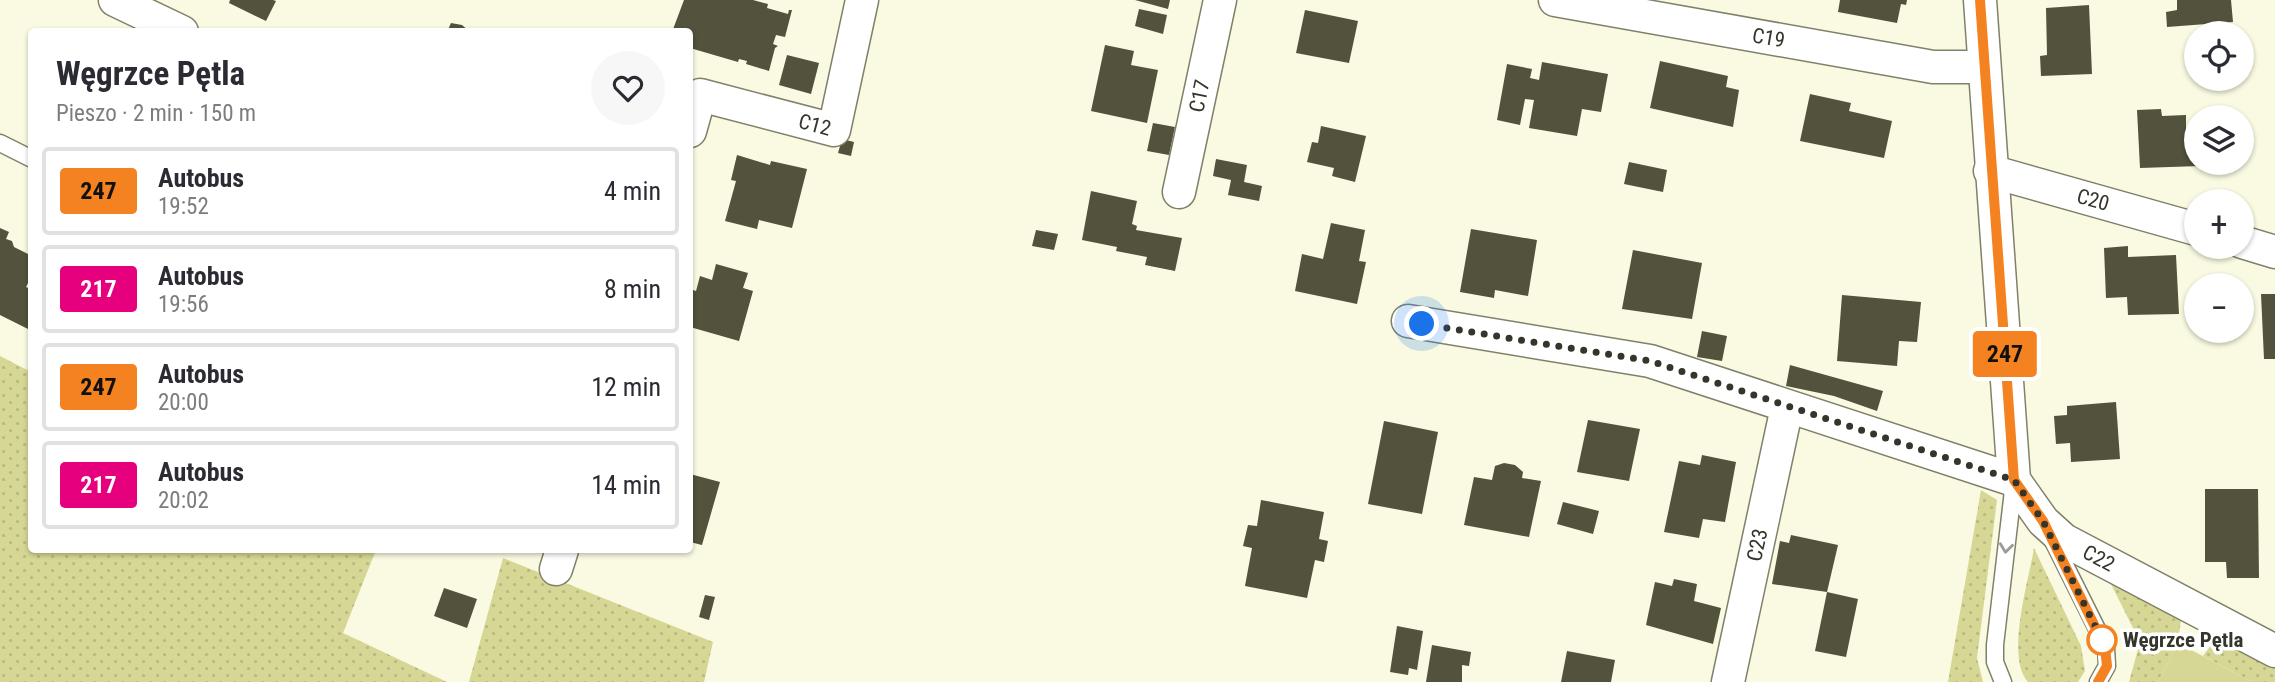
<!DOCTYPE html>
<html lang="pl">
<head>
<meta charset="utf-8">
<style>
  body { margin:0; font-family:"Roboto Condensed",sans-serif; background:#f7f7f7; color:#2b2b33; height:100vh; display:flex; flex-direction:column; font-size:26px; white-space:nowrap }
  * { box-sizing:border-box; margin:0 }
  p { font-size:23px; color:#7c7c81 }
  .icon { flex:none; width:38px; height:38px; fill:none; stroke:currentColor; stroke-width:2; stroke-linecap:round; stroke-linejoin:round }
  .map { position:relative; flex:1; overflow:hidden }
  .drawer { position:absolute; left:28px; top:28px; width:665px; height:525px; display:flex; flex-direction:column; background:#fff; border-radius:7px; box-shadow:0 2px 5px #0004 }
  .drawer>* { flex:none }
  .badge { padding:0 14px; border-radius:5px; font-size:24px; line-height:46px }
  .fabs { position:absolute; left:2184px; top:21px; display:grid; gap:14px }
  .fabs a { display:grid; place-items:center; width:70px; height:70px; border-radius:50%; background:#fff; box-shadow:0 2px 5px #0004; font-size:35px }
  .you { position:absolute; width:35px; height:35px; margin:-18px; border:5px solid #fff; border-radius:50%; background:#1a73e8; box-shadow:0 0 0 10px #1a73e833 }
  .map>.badge { position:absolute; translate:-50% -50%; box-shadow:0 0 0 4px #fff }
  .round { display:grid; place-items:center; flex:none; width:74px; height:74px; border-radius:37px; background:#f7f7f7 }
  .overview { display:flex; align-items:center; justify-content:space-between; height:119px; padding:0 28px }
  h1 { font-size:33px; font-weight:700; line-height:52px }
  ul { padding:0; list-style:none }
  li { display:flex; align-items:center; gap:21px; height:88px; margin:0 14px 10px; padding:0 14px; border:4px solid #e1e1e2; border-radius:7px }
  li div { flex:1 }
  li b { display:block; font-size:26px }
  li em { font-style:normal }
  li .badge { min-width:77px; font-weight:700; text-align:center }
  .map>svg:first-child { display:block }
</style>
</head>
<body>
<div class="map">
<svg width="2275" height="682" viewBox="0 0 2275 682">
  <defs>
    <pattern id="grass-dots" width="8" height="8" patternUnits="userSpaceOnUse" patternTransform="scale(1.75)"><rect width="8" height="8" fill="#d6d795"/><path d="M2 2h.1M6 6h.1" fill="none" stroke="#b8b981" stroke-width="1.8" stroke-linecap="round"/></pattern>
  </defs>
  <rect width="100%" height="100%" fill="#f9fae1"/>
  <!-- grass -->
  <path fill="url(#grass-dots)" d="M0,356L31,372L32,550H376L343,633L447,682H0Z
    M1981,490L1997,500L1977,658L1983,682H1948Z
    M2034,548L2081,646L2085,671L2078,682H2028C2005,658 2029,579 2034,548Z
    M503,558L713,642L704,682H469Z
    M2105,572L2181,619L2178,643L2158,682H2129L2140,642Z
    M2220,633L2275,664V682H2252L2203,656Z"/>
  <!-- pitch -->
  <path fill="#d6d795" d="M2178,643L2252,682H2158Z"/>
  <!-- building -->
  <path fill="#52523d" d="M230,0H273L276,1L266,21L229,3Z
    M684,0H753L768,4L767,8L788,14L789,10H792L785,37L776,35L773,44L778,46L775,48L769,71L746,64L747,61L739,59L738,62L690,48V32H672Z
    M1135,0H1170L1168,9Z
    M1840,0H1907L1906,5L1901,4L1897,23L1838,12Z
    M2177,0H2231L2233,22L2167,27L2166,12L2177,10Z
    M2089,5L2092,74L2041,76L2040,56L2047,55L2046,8Z
    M1139,9L1167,15L1163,34L1135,26Z
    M1305,10L1358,21L1349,63L1296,53Z
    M451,23L462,25L470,32H447Z
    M1105,45L1134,51L1131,65L1158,70L1147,123L1091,111Z
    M787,55L819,63L811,94L779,85Z
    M1660,61L1728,76L1726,87L1739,90L1733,127L1650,108Z
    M1542,62L1608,74L1601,112L1582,109L1577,136L1529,128L1534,100L1525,99L1520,125L1497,120L1507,64L1532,69L1530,78L1539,80Z
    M1810,94L1851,103L1849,111L1892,121L1884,158L1800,141Z
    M2161,109L2162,116L2186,115V132L2196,131V163L2200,166L2140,168L2137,110Z
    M1153,123L1175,127L1169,155L1147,151Z
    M1321,126L1366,136L1355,182L1332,176L1334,168L1307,162L1312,142L1318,143Z
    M842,139L854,142L851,156L838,153Z
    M737,155L770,165L771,161L807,169L792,228L759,220L757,229L725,221L736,181L731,180Z
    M1216,159L1247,165L1244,182L1262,186L1259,201L1228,195L1231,180L1213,176Z
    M1629,162L1667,170L1663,192L1624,184Z
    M1091,191L1137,201L1132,224L1137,226L1136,230L1182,238L1175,271L1145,265L1147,257L1116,251L1117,247L1082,240Z
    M1331,223L1365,230L1359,261L1366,262L1357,304L1295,291L1302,254L1323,259Z
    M0,228L9,232L6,239L12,241L14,247L32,256L29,276L31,277L26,287L32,290V320L28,329L0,315Z
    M1471,229L1537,240L1528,296L1495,290L1494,298L1460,292Z
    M1036,230L1058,234L1054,250L1032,246Z
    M2128,246V257L2176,255L2179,314L2128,315L2127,297L2106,298L2104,248Z
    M1633,250L1702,263L1692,319L1622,309Z
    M716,264L748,273L743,288L753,291L739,341L690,327V289L696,291L700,276L712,280Z
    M2261,294H2275V359H2264Z
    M1842,295L1921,302L1917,342L1899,341L1897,366L1837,361Z
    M1702,331L1727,336L1722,361L1697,357Z
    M1790,365L1883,391L1877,411L1834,396L1786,386Z
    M2116,402L2120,459L2071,462L2070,443L2056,444L2054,416L2067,415V406Z
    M1588,420L1640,429L1629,481L1577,472Z
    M1384,421L1438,432L1422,514L1368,504Z
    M1702,455L1736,462L1725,522L1703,519L1699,538L1664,532L1679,461L1700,465Z
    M1504,463L1515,465L1523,472L1522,478L1541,481L1529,537L1464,525L1474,477L1492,480L1495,466Z
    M690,474L720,482L702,545L690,542Z
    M2205,489H2258L2259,578H2227L2226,562H2205Z
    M1261,500L1324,512L1319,539L1328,541L1324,562L1315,560L1307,598L1245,586L1252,548L1243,546L1248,525L1257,526Z
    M1563,502L1599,511L1593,534L1557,524Z
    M1791,535L1838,545L1827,592L1772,584L1780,541L1789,543Z
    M1674,579L1697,584L1694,601L1721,608L1713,644L1646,625L1655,582L1672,586Z
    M444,588L477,599L467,628L434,616Z
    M1827,592L1858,599L1846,657L1815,651Z
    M705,595L715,597L709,620L699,617Z
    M1397,626L1423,631L1417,670L1409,668L1408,675L1390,672Z
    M1432,645L1471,652L1469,666L1462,665V682H1426Z
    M1567,651L1615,660L1611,682H1561Z"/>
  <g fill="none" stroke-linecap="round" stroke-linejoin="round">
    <defs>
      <path id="service" d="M0,143L32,159
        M2052,539L2106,647L2107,666L2098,682
        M2003,682L1995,662V645L2014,482"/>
      <g id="minor">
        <path d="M115,0L182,32"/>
        <path id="s1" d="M1555,0L1933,67H1984"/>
        <path d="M1980,0L2014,480"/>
        <path id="s2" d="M690,131L700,95L834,130L862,0"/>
        <path id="s3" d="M1990,171L2196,229"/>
        <path id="s4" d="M1179,192L1220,0"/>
        <path d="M2242,242L2275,252"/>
        <path id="s5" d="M1408,321L1650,361L2014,480L2043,521L2064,540L2275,651"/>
        <path d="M556,569L562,550"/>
        <path id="s6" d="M1728,682L1787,407"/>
      </g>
    </defs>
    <!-- service casing -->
    <use href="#service" stroke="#80816a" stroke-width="19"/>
    <!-- minor casing -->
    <use href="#minor" stroke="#80816a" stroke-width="35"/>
    <!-- service -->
    <use href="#service" stroke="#fff" stroke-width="16"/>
    <!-- minor -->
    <use href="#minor" stroke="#fff" stroke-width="32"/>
  </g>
  <!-- one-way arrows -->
  <defs><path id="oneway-chevron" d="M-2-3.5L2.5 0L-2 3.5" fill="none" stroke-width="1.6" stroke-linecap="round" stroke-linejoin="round" transform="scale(1.75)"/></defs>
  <use stroke="#9a9a95" href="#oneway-chevron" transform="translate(2006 548) rotate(97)"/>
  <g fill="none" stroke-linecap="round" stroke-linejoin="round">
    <defs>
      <path id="line" d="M1980,0L2014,480L2043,521L2105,647L2107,666L2098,682"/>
    </defs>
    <!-- line casing -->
    <use href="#line" stroke="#fff" stroke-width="16"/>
    <!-- line -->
    <use href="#line" stroke="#f58220" stroke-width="10"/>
    <!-- walk -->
    <path stroke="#34352b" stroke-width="7" stroke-dasharray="0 12.6" d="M1422,324L1650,361L2014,480L2043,521L2102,640"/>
  </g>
  <!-- markers -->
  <circle fill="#fff" stroke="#f58220" stroke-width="3.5" cx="2102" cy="640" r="14"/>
  <g text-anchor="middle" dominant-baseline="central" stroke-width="7" stroke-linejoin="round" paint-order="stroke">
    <!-- street labels -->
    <g font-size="21" fill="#34352b" stroke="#fff">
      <text stroke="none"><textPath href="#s1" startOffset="217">C19</textPath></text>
      <text stroke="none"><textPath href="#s4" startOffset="98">C17</textPath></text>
      <text stroke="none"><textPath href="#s2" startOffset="156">C12</textPath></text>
      <text stroke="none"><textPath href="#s3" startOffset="107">C20</textPath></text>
      <text stroke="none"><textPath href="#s6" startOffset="140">C23</textPath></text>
      <text stroke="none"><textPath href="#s5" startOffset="746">C22</textPath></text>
    </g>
    <!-- stop labels -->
    <g font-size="21" font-weight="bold" fill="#34352b" stroke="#fff" text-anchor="start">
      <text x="2123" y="640">Węgrzce Pętla</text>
    </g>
  </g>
</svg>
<div class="fabs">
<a><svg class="icon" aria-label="locate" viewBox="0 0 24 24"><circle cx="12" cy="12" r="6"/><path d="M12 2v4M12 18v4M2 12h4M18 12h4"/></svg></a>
<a><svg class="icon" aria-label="layers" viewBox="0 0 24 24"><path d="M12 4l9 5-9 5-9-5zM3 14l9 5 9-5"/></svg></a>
<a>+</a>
<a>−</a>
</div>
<div class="you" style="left:1422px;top:324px"></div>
<b class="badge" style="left:2005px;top:354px;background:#f58220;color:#111">247</b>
<section class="drawer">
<div class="overview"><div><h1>Węgrzce Pętla</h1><p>Pieszo · 2 min · 150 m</p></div><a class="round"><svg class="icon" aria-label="heart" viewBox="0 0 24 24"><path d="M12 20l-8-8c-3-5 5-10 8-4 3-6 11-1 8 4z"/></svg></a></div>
<ul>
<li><span class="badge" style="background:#f58220;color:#111">247</span><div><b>Autobus</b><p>19:52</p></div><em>4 min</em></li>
<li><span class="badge" style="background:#e6007e;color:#fff">217</span><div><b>Autobus</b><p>19:56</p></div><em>8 min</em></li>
<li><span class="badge" style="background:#f58220;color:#111">247</span><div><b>Autobus</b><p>20:00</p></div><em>12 min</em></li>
<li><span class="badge" style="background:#e6007e;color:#fff">217</span><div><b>Autobus</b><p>20:02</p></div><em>14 min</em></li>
</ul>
</section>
</div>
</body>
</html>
